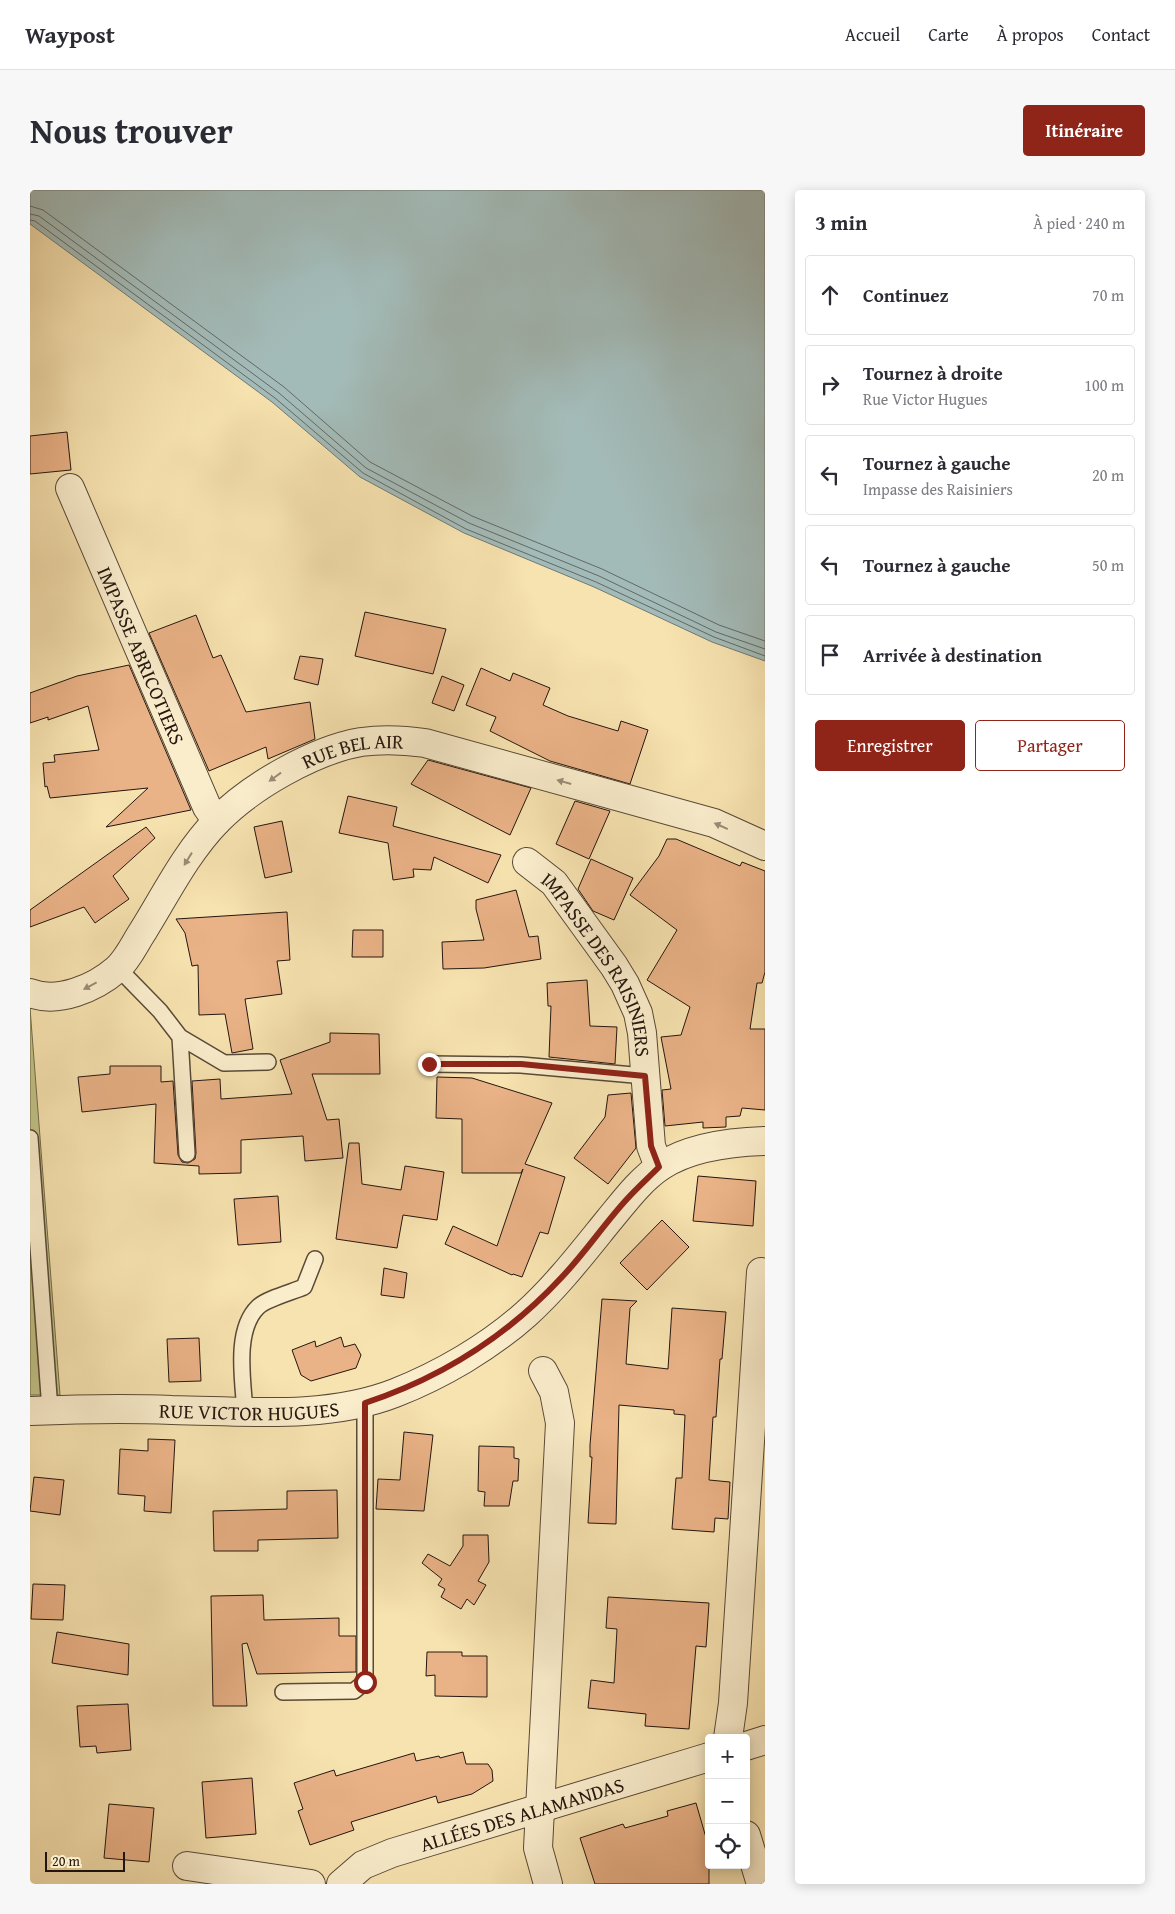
<!DOCTYPE html>
<html lang="fr">
<head>
<meta charset="utf-8">
<style>
	:root { --surface:#fff; --page:#f7f7f7; --text:#2b2b33; --muted:#7c7c81; --line:#e1e1e2; --accent:#8f2418 }
	body { margin:0; font-family:"Gentium Book Plus",serif; background:var(--page); color:var(--text) }
	.controls { position:absolute; right:15px; bottom:15px; display:grid; overflow:hidden; border-radius:5px; box-shadow:0 2px 12px #0003 }
	.controls button { width:45px; height:45px; display:grid; place-items:center; padding:0; border:0; border-bottom:1px solid var(--line); background:var(--surface); color:var(--text); font:25px sans-serif }
	.scale { position:absolute; left:15px; bottom:12px; width:80px; box-sizing:border-box; padding-left:5px; border:2px solid #24160f; border-top:0; font-size:14px; line-height:18px; white-space:nowrap; color:#24160f; -webkit-text-stroke:4px #faedcc; paint-order:stroke }
	.stop { position:absolute; width:15px; height:15px; margin:-11px; border:4px solid #8f2418; border-radius:50%; background:#fff }
	.stop.end { background:#8f2418; border-color:#fff; box-shadow:0 1px 5px #0008 }
	.list { margin:0; padding:0; list-style:none }
	h2 { display:flex; justify-content:space-between; align-items:center; height:65px; margin:0; padding:0 20px; font-size:21px }
	h2 small { font-size:16px; font-weight:400; color:var(--muted) }
	.list li { display:grid; grid-template-columns:32px 1fr auto; gap:15px; align-items:center; box-sizing:border-box; height:80px; margin:0 10px 10px; padding:0 10px; border:1px solid var(--line); border-radius:5px }
	.list b { display:block; font-size:19px; white-space:nowrap }
	.list p { margin:0; font-size:16px; white-space:nowrap; color:var(--muted) }
	.list em { font-size:16px; font-style:normal; color:var(--muted) }
	.actions { display:flex; gap:10px; padding:15px 20px }
	.actions a { flex:1; padding:11px 0; border:1px solid var(--accent); border-radius:5px; text-align:center; font-size:18px; color:var(--accent) }
	.actions .main { background:var(--accent); color:#fff }
	.icon { flex:none; width:28px; height:28px; fill:none; stroke:currentColor; stroke-width:2; stroke-linecap:round; stroke-linejoin:round }
	.map { position:relative; flex:none; width:735px; height:1694px; overflow:hidden; border-radius:5px }
	header { display:flex; align-items:center; gap:30px; box-sizing:border-box; height:70px; padding:0 25px; background:var(--surface); border-bottom:1px solid var(--line) }
	header strong { font-size:24px }
	nav { display:flex; gap:28px; margin-inline-start:auto; font-size:18px }
	.intro { display:flex; align-items:center; justify-content:space-between; box-sizing:border-box; height:120px; padding:0 30px }
	h1 { margin:0; font-size:35px }
	.button { padding:12px 22px; border-radius:5px; background:var(--accent); color:#fff; font-size:18px; font-weight:700 }
	main { display:flex; gap:30px; padding:0 30px }
	aside { flex:1; background:var(--surface); border-radius:5px; box-shadow:0 2px 12px #0003 }
	.map>svg:first-child { display:block }
	.green { fill:#c1c388; stroke:#726c4c }
	.water { fill:#a3bbb8; stroke:#707974 }
	.lines { fill:none; stroke-linecap:round; stroke-linejoin:round }
	.shore { stroke:#646864; stroke-width:1 }
	.building { fill:#eab287; stroke:#24160f }
	.service-casing { stroke:#594937; stroke-width:18 }
	.minor-casing { stroke:#594937; stroke-width:30 }
	.service { stroke:#faedcc; stroke-width:15 }
	.minor { stroke:#faedcc; stroke-width:28 }
	.oneway { fill:#9a8c77 }
	.route { stroke:#8f2418; stroke-width:6 }
	.labels { text-anchor:middle; dominant-baseline:central; stroke-width:4; stroke-linejoin:round; paint-order:stroke }
	.street-label { font-size:20px; fill:#24160f; stroke:#faedcc }
</style>
</head>
<body>
<header>
<strong>Waypost</strong>
<nav><a>Accueil</a><a>Carte</a><a>À propos</a><a>Contact</a></nav>
</header>
<div class="intro"><h1>Nous trouver</h1><a class="button">Itinéraire</a></div>
<main>
<div class="map">
<svg width="735" height="1694" viewBox="0 0 735 1694">
	<rect width="100%" height="100%" fill="#f7e3b0"/>
	<filter id="stains"><feTurbulence type="fractalNoise" baseFrequency=".004" numOctaves="4"/><feColorMatrix values="0 0 0 0 .2 0 0 0 0 .09 0 0 0 0 .02 0 0 0 .5 -.17"/></filter>
	<radialGradient id="worn" r=".72"><stop offset=".6" stop-color="#630" stop-opacity="0"/><stop offset="1" stop-color="#630" stop-opacity=".3"/></radialGradient>
	<!-- green -->
	<path class="green" d="M0,818l30,387h-30z"/>
	<!-- water -->
	<path class="water" d="M0,0h735v471l-53,-19 -118,-55 -130,-54 -104,-56 -88,-75 -242,-178z"/>
	<g class="lines">
		<!-- shore -->
		<path class="shore" d="M0,16l13,4 241,177 86,75 102,54 130,53 117,56 46,16
			M0,24l9,2 240,177 87,75 103,55 130,53 117,56 49,17
			M0,30l5,1 240,177 88,75 103,56 130,53 118,55 51,19"/>
	</g>
	<!-- building -->
	<path class="building" d="M37,242l4,38 -41,4v-38z
		M335,422l81,17 -13,45 -78,-18z
		M166,425l17,43 8,-3 25,57 64,-10 5,37 -47,20 -2,-12 -57,24 -60,-138z
		M270,466l23,3 -5,26 -24,-6z
		M99,475l62,145 -85,17 42,-39 -98,10 -3,-12 -2,1 -2,-24 12,-1 -1,-7 45,-5 -11,-44 -40,14v-3l-18,6v-30l47,-17z
		M451,478l29,13 3,-8 37,15 -7,17 25,11 50,15 3,-10 27,9 -18,54 -80,-23 -60,-30 6,-14 -30,-12z
		M412,486l22,9 -10,26 -22,-8z
		M398,570l103,28 -21,47 -99,-51z
		M318,606l49,11 -4,19 108,29 -13,28 -54,-26 -3,13 -18,-1 1,8 -21,3 -5,-37 -49,-10z
		M545,611l35,10 -21,48 -33,-15z
		M252,631l10,51 -27,6 -11,-51z
		M116,637l9,11 -42,38 16,23 -34,24 -11,-16 -54,20v-17z
		M637,649h9l64,27 2,-4 23,9v101l-3,11h-5l-7,46h15v81l-23,-2 -2,8 -14,1v10l-23,1v-6l-38,4 -3,-36 9,-1 -10,-52 20,-2 9,-28 -43,-27 30,-50 -47,-35 29,-39z
		M561,669l42,19 -19,42 -21,-9 -15,-22z
		M486,700l13,47 9,-1 3,23 -57,9 -41,1 -1,-27 42,-2 -8,-31v-9z
		M257,722l3,48 -13,1 5,33 -37,5 8,50 -21,4 -7,-39 -26,1 -1,-50 -6,1 -7,-33 -9,-14z
		M323,740h30v27h-31z
		M557,790l3,46 27,1 -2,37 -66,-7 2,-51h-3l-1,-23z
		M300,843l49,1 1,40h-68l15,46 12,-1 4,39 -38,3 -2,-25 -62,4v33l-42,1v-8l-45,-3 2,-59 -74,8 -4,-35 32,-3v-8h51v16l12,-1 5,74 4,7 6,1 7,-4 1,-6 -4,-72 28,-2 1,20 71,-5 -12,-34 50,-18z
		M407,887l35,1 80,25 -27,61 40,13 -17,57 -8,-2 -18,45 -9,-3 -1,1 -67,-31 8,-18 44,20 26,-77 -2,4h-59v-54l-26,-1z
		M601,903l5,55 -28,36 -34,-26 31,-41 3,-22z
		M319,953h10l3,41 39,6 4,-24 39,6 -7,48 -34,-5 -6,33 -61,-9z
		M668,986l58,5 -3,45 -60,-5z
		M248,1006l3,46 -43,3 -4,-46z
		M632,1030l27,27 -42,43 -27,-27z
		M354,1078l23,5 -3,25 -23,-3z
		M572,1109l35,2 -7,7 -4,56 42,5 4,-61 54,4 -4,47h-2l-4,58h-3l-4,63 21,2 -2,37 -13,-1 -1,14 -42,-3 4,-51h6l3,-63 -11,-1v-4l-55,-5 -3,119 -28,-1 4,-66h-2v-12z
		M311,1147l3,10 11,-3 6,11 -5,13 -45,13 -10,-6 -9,-25 23,-9 1,6z
		M169,1148l2,43 -32,1 -2,-43z
		M374,1242l29,3 -9,76 -48,-2 2,-30 22,1z
		M118,1249l27,1 -4,73 -27,-2 1,-15 -27,-2 2,-45 28,2z
		M449,1256l35,1v11l5,1 -1,22h-5l-4,25h-25l1,-14 -7,-1z
		M4,1287l30,3 -4,35 -30,-4z
		M307,1300l1,48 -80,2v11h-44l-1,-40 74,-2v-18z
		M433,1345h25l1,27 -11,19 8,4 -12,20 -7,-6 -6,10 -20,-12 4,-8 -7,-4 4,-6 -20,-16 6,-9 22,12 13,-20z
		M3,1394l32,1 -2,35 -32,-1z
		M233,1405l1,25 75,-2v18h17v36l-99,2 -10,-31 -5,1 5,62h-34l-2,-110z
		M578,1407l101,6 -3,44 -10,-1 -7,83 -44,-3 1,-12 -58,-6 3,-28 23,3 3,-54 -11,-1z
		M27,1442l72,12 -1,31 -76,-12z
		M397,1462h35v4h25v41l-52,-1v-21l-9,1z
		M98,1514l3,46 -34,3 -1,-7 -16,1 -3,-41z
		M433,1562l3,12h22l4,6 1,11 -21,13 -34,9 -2,-7 -85,26 3,8 -44,15 -12,-34 5,-2 -9,-26 40,-13 2,6 78,-23 2,8 23,-5 1,2z
		M222,1588l4,56 -50,4 -4,-56z
		M666,1613l13,45v36h-114l-15,-46 43,-14 2,4 43,-12 -1,-5z
		M79,1614l45,4 -5,54 -45,-4z"/>
	<g class="lines">
		<!-- service casing -->
		<g class="service-casing">
			<path id="service" d="M88,778l42,43 20,26 44,26 44,-1
				M150,847l7,117
				M399,874l92,1 124,11
				M0,948l20,272
				M215,1221c-2,-30 -11,-81 13,-104 8,-8 34,-15 46,-20l11,-28
				M253,1502l71,-1 11,-9v-279"/>
		</g>
		<!-- minor casing -->
		<g class="minor-casing">
			<g id="minor">
				<path id="s1" d="M40,298l137,319 10,14"/>
				<path id="s2" d="M497,672l27,21 60,83 11,18 13,29 4,20 9,113 8,21"/>
				<path id="s3" d="M0,803c28,11 65,-5 87,-24 11,-10 18,-26 26,-38 23,-37 43,-78 74,-110 33,-34 97,-71 144,-79 22,-3 43,-2 64,1l289,80 51,23"/>
				<path d="M513,1181l11,21 6,31 -22,425 10,36"/>
				<path id="s4" d="M0,1221c47,-2 94,-3 142,-1 72,1 154,10 223,-17 46,-18 94,-46 131,-79 31,-28 57,-62 83,-94 15,-18 32,-41 52,-54 29,-19 70,-24 104,-25"/>
				<path d="M698,1548l5,-35 28,-431"/>
				<path d="M716,1556l19,-6"/>
				<path d="M716,1645l15,49"/>
				<path d="M157,1676l124,18"/>
				<path id="s5" d="M311,1694l22,-19 29,-12 317,-96"/>
			</g>
		</g>
		<!-- service -->
		<use href="#service" class="service"/>
		<!-- minor -->
		<use href="#minor" class="minor"/>
	</g>
	<!-- one-way arrows -->
	<defs><path id="oneway-solid" d="M-6-.8H1V-3.2L6.5 0L1 3.2V.8H-6Z" transform="scale(1.25)"/></defs>
	<g class="oneway">
		<use href="#oneway-solid" transform="translate(245 587) rotate(144)"/>
		<use href="#oneway-solid" transform="translate(534 592) rotate(-164)"/>
		<use href="#oneway-solid" transform="translate(691 636) rotate(-156)"/>
		<use href="#oneway-solid" transform="translate(158 669) rotate(122)"/>
		<use href="#oneway-solid" transform="translate(60 796) rotate(152)"/>
	</g>
	<g class="lines">
		<!-- route -->
		<path class="route" d="M335,1492v-279c76,-25 142,-67 196,-125 24,-25 43,-54 66,-79 10,-11 21,-21 32,-32l-8,-21 -6,-70 -124,-12h-92"/>
	</g>
	<g class="labels">
		<!-- street labels -->
		<g class="street-label">
			<text stroke="none"><textPath href="#s1" startOffset="182">IMPASSE ABRICOTIERS</textPath></text>
			<text stroke="none"><textPath href="#s3" startOffset="430">RUE BEL AIR</textPath></text>
			<text stroke="none"><textPath href="#s2" startOffset="128">IMPASSE DES RAISINIERS</textPath></text>
			<text stroke="none"><textPath href="#s4" startOffset="219">RUE VICTOR HUGUES</textPath></text>
			<text stroke="none"><textPath href="#s5" startOffset="196">ALLÉES DES ALAMANDAS</textPath></text>
		</g>
	</g>
	<rect width="100%" height="100%" filter="url(#stains)"/>
	<rect width="100%" height="100%" fill="url(#worn)"/>
</svg>
<div class="controls">
<button>+</button>
<button>−</button>
<button><svg class="icon" aria-label="locate" viewBox="0 0 24 24"><circle cx="12" cy="12" r="6"/><path d="M12 2v4M12 18v4M2 12h4M18 12h4"/></svg></button>
</div>
<div class="scale">20 m</div>
<div class="stop" style="left:335px;top:1492px"></div>
<div class="stop end" style="left:399px;top:874px"></div>
</div>
<aside>
<h2>3 min<small>À pied · 240 m</small></h2>
<ul class="list">
<li><svg class="icon" aria-label="ahead" viewBox="0 0 24 24"><path d="M12 20V5M6 11l6-6 6 6"/></svg><div><b>Continuez</b></div><em>70 m</em></li>
<li><svg class="icon" aria-label="right" viewBox="0 0 24 24"><path d="M7 20v-9h11M14 6l5 5-5 5"/></svg><div><b>Tournez à droite</b><p>Rue Victor Hugues</p></div><em>100 m</em></li>
<li><svg class="icon" aria-label="left" viewBox="0 0 24 24"><path d="M17 20v-9H6M10 6l-5 5 5 5"/></svg><div><b>Tournez à gauche</b><p>Impasse des Raisiniers</p></div><em>20 m</em></li>
<li><svg class="icon" aria-label="left" viewBox="0 0 24 24"><path d="M17 20v-9H6M10 6l-5 5 5 5"/></svg><div><b>Tournez à gauche</b></div><em>50 m</em></li>
<li><svg class="icon" aria-label="arrive" viewBox="0 0 24 24"><path d="M6 21V4h12l-3 4 3 4H6"/></svg><div><b>Arrivée à destination</b></div></li>
</ul>
<div class="actions"><a class="main">Enregistrer</a><a>Partager</a></div>
</aside>
</main>
</body>
</html>
